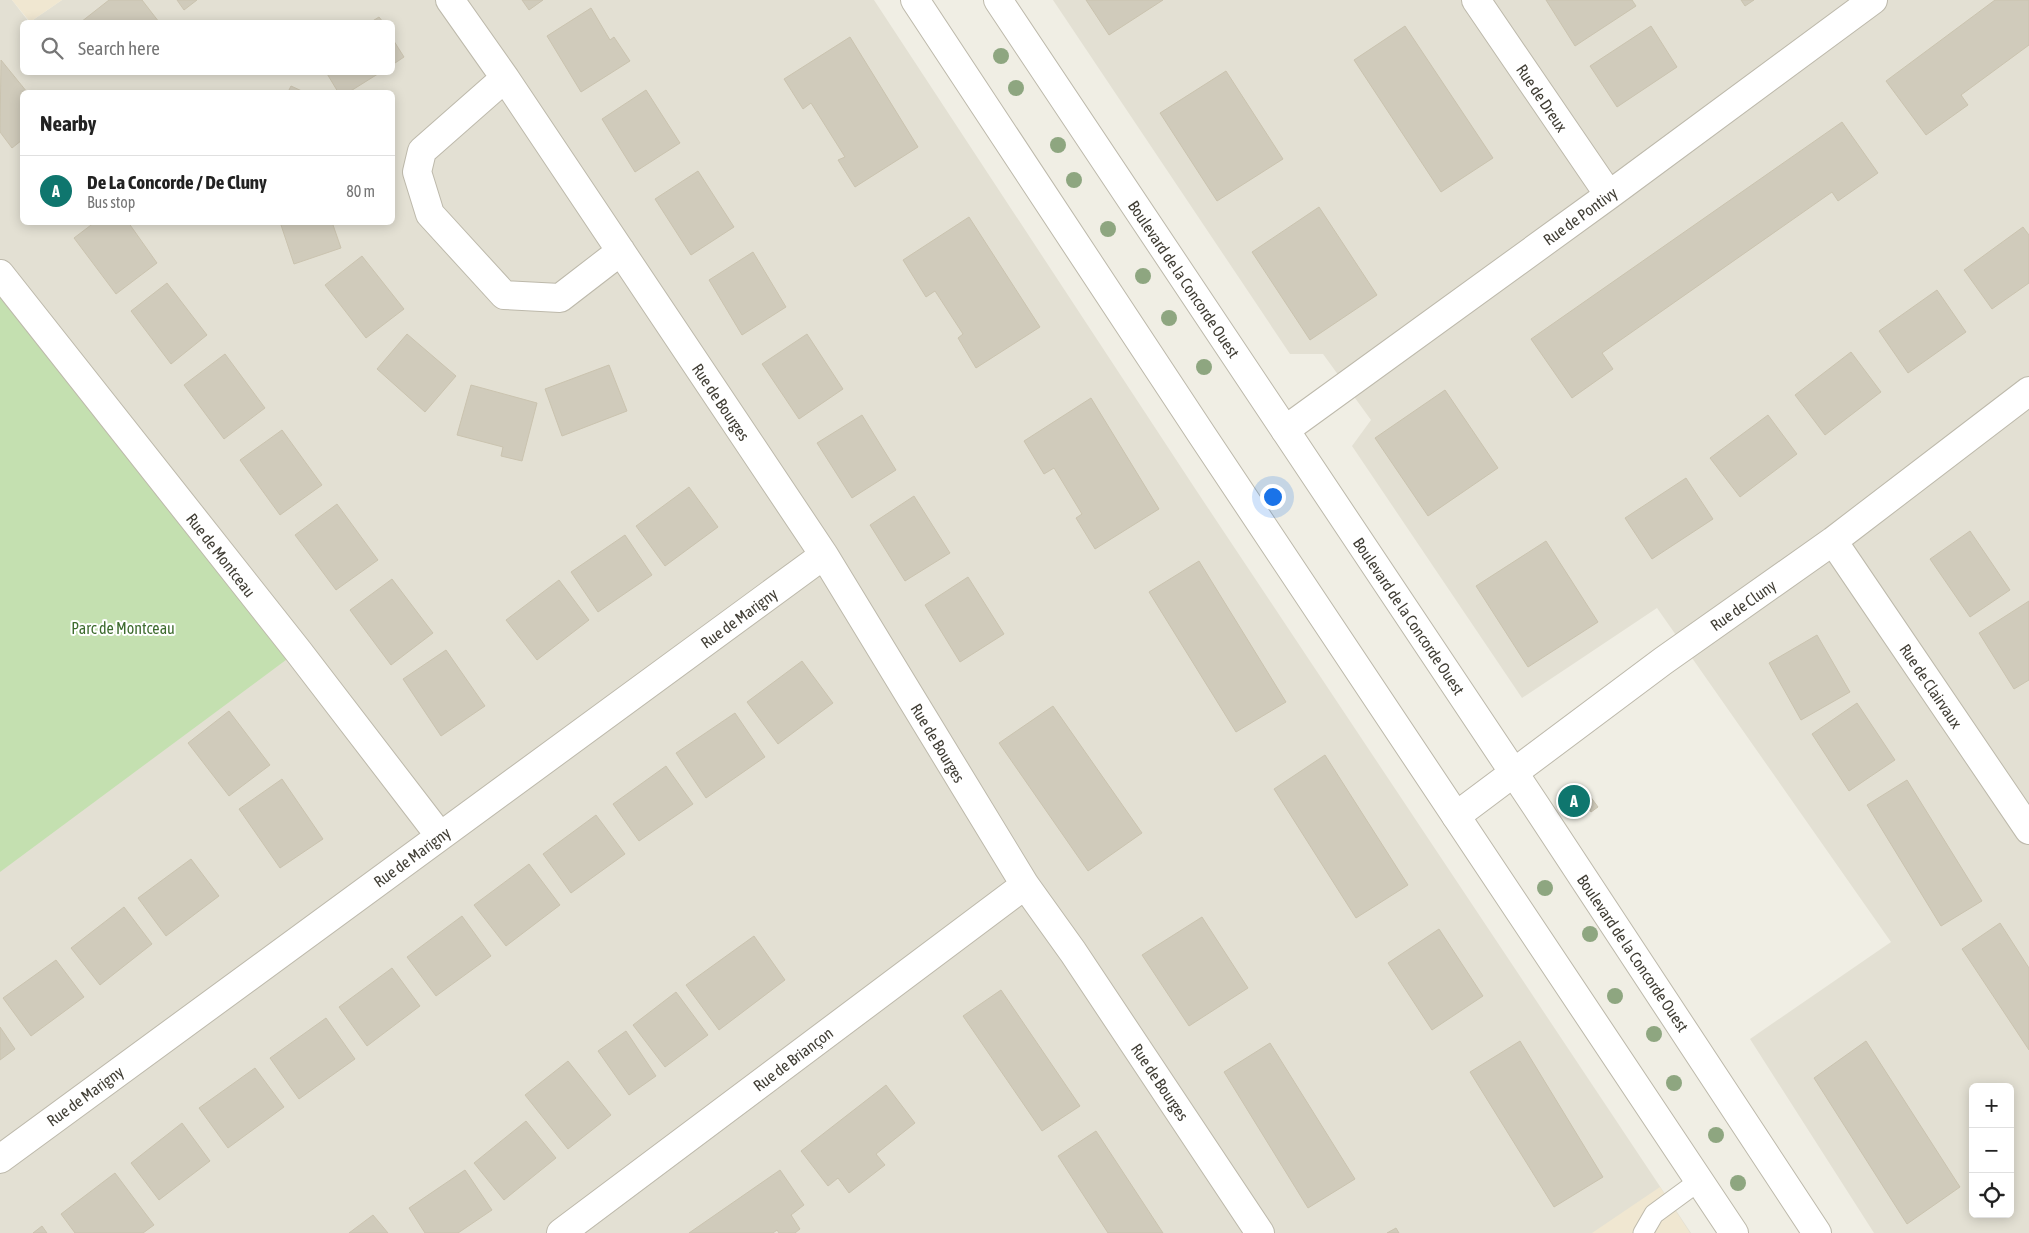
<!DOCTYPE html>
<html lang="en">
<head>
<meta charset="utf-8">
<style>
	:root { --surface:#fff; --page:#f2f2f2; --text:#222; --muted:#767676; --line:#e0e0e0; --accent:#0f766e }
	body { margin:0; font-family:"Asap Condensed",sans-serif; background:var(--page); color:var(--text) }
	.controls { position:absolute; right:15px; bottom:15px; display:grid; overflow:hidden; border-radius:8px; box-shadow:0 2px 12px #0003 }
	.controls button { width:45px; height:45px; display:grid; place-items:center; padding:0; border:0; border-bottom:1px solid var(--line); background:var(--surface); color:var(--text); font:25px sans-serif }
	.you { position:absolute; left:1272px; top:496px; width:18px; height:18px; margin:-12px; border:4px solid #fff; border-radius:50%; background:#1a73e8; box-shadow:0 0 0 8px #1a73e833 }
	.badge { display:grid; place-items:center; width:32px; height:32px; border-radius:50%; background:var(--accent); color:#fff; font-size:16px; font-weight:700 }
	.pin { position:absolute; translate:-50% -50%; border:2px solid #fff; box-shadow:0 1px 5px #0006 }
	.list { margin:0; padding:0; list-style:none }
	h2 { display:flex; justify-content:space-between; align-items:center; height:65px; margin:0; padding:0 20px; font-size:21px }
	h2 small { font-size:16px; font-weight:400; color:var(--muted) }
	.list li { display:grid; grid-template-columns:32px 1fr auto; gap:15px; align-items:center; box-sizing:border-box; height:70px; padding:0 20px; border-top:1px solid var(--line) }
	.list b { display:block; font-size:19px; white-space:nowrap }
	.list p { margin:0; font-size:16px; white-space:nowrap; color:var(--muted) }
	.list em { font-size:16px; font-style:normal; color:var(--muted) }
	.icon { flex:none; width:28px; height:28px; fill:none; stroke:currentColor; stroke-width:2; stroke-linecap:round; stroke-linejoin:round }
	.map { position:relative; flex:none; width:2029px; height:1233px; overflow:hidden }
	.search { position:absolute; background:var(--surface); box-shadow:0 2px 12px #0003; left:20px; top:20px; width:375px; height:55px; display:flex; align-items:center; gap:12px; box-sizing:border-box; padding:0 18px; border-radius:8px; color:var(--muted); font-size:19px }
	.panel { position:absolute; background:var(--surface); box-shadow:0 2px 12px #0003; left:20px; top:90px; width:375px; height:135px; border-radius:8px }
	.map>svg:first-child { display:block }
	.residential { fill:#e3e0d3; fill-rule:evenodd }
	.commercial { fill:#f0e7d1 }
	.green { fill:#c4e0b0 }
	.building { fill:#d0cbbb; stroke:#cac3af }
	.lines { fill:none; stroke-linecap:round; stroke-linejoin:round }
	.service-casing { stroke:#bdb9ab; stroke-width:21 }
	.minor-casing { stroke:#bdb9ab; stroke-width:30 }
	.tertiary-casing { stroke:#bdb9ab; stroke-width:30 }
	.service { stroke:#fff; stroke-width:19 }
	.minor { stroke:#fff; stroke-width:28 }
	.tertiary { stroke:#fff; stroke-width:28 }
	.tree { fill:#8ea680 }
	.labels { text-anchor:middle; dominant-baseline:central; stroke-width:4; stroke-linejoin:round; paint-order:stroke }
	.street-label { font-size:16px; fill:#413e35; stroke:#fff }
	.park-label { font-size:16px; fill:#3e6c2f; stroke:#fff }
</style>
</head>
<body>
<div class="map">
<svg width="2029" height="1233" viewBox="0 0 2029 1233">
	<rect width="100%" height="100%" fill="#f0eee4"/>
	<!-- residential -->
	<path class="residential" d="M0,0h12l17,22h-7v50h370v-50h-362l32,-22h812l322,490 495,743h-1691zM22,92h370v130h-370z
		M1053,0h976v1233h-155l-124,-194 141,-97 -234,-334 -135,90 -170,-252 19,-26 -48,-66h-33zM1973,1087h37v127h-37z"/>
	<!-- commercial -->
	<path class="commercial" d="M12,0h50l-32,22z
		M1660,1187l30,46h-98z"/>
	<!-- green -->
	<path class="green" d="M0,274l298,377 -298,221z"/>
	<!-- building -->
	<path class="building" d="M109,0h33l17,22h-78z
		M177,0h20l-13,10z
		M522,0h21l-14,10z
		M1086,0h77l-54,35z
		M1546,0h86l4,6 -61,40z
		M1741,0h13l-9,6z
		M1995,0h34v45l-68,50 7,10 -42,30 -40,-54z
		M591,8l19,32 4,-3 16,24 -49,31 -34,-56z
		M379,17l4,5h-12z
		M1405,26l88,132 -52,34 -87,-132z
		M1651,26l26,41 -60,40 -27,-41z
		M850,37l68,110 -63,40 -17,-27 7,-3 -34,-54 -8,6 -19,-30z
		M392,38l12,19 -12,8z
		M1,60l26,32h-5v48l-10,8 -12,-16z
		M1226,71l57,88 -66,42 -57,-88z
		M326,72h55l-32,20h-11z
		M291,86l13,6h-16z
		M646,90l34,53 -45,29 -33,-53z
		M1842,122l36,51 -40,28 -6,-9 -230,161 11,16 -41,29 -41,-59z
		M698,171l36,56 -43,28 -36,-56z
		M1319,207l58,88 -67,45 -58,-88z
		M969,217l71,110 -64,41 -18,-30 5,-4 -28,-43 -9,6 -23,-37z
		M95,222h33l29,41 -41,31 -42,-56z
		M280,222h52l9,26 -47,16z
		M2023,227l6,8v48l-37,26 -28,-39z
		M753,252l33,55 -44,28 -33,-55z
		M362,256l42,53 -38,29 -41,-53z
		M167,283l40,52 -36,29 -40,-53z
		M1937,290l29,42 -58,41 -29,-42z
		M407,334l49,42 -31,36 -48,-43z
		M807,334l36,55 -44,30 -37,-55z
		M1851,352l30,40 -56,43 -30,-40z
		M225,354l40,54 -41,31 -40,-54z
		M609,365l18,46 -65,25 -17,-47z
		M471,385l66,18 -15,58 -21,-5 2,-9 -46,-12z
		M1445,390l53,78 -70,48 -53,-78z
		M1091,398l68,111 -64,40 -19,-31 6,-4 -28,-46 -10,6 -20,-33z
		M862,415l34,55 -44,28 -35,-55z
		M1768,415l29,39 -57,43 -30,-39z
		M282,430l40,55 -42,30 -40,-55z
		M1686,478l27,41 -61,40 -27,-41z
		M689,487l29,40 -53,39 -29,-40z
		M914,496l36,57 -45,28 -35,-56z
		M337,504l41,56 -42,30 -41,-55z
		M1970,531l40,59 -40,27 -40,-58z
		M625,535l27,40 -54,37 -27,-40z
		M1546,541l52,81 -70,45 -52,-81z
		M1199,561l87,141 -50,30 -87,-140z
		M968,577l36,57 -44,28 -35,-57z
		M392,579l41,54 -42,32 -41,-55z
		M559,580l30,40 -52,40 -31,-40z
		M2029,601v79l-15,9 -35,-56z
		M1817,635l33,57 -49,28 -32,-57z
		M446,650l39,56 -44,30 -38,-57z
		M802,661l31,42 -55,41 -31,-42z
		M1857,703l38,57 -46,31 -37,-57z
		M1053,706l89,127 -54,38 -89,-128z
		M229,711l41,54 -41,31 -41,-53z
		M735,713l30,44 -59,41 -30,-45z
		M1325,755l83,130 -52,33 -82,-129z
		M666,766l27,38 -54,37 -26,-37z
		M282,779l41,60 -43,29 -41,-59z
		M1907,780l75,121 -41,25 -74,-121z
		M1587,792l11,15 -7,5 -11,-16z
		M596,815l29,39 -54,39 -28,-39z
		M191,859l28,37 -53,40 -28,-38z
		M529,864l31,41 -54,41 -32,-41z
		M124,907l28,37 -52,41 -29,-37z
		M462,916l29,40 -55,40 -29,-39z
		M1202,917l46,71 -59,38 -47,-71z
		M2000,923l29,45v82l-67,-101z
		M1439,929l44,67 -51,34 -44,-67z
		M754,936l31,44 -66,50 -33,-45z
		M56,960l28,37 -53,39 -28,-38z
		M392,968l28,38 -53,40 -28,-39z
		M1001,990l79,116 -38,25 -79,-115z
		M676,992l32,43 -43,32 -32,-42z
		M326,1018l29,41 -56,40 -29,-41z
		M0,1027l15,22 -15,11z
		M626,1031l30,45 -27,19 -31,-44z
		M1520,1041l83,136 -49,30 -84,-135z
		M1866,1041l94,146 -53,37 -93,-146z
		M1270,1043l85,136 -47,29 -84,-136z
		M568,1061l43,54 -43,34 -43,-54z
		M255,1068l29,39 -56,41 -29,-40z
		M886,1085l29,38 -39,31 9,11 -36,28 -11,-15 -10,8 -27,-35z
		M526,1121l30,37 -52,42 -30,-37z
		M182,1123l28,38 -51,39 -28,-37z
		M1096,1131l67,102h-55l-50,-77z
		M465,1170l27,40 -34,23h-33l-16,-25z
		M780,1170l24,35 -13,10 9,14 -5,4h-16l-2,-3 -4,3h-84z
		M115,1173l39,52 -11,8h-68l-14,-19z
		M373,1215l15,18h-39z
		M42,1226l5,7h-14z
		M1396,1228l3,5h-12z"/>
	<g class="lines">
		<!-- service casing -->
		<g class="service-casing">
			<path id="service" d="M1643,1233l11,-19 45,-33"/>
		</g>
		<!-- minor casing -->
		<g class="minor-casing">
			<path id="minor" d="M450,0l55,78 319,477 201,330 48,67 187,281
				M1476,0l133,195
				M505,78l-83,73 -5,21 13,42 74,81 56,3 61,-47
				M0,274l298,377 142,185
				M1285,430l324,-235 264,-195
				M1833,541l196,289
				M1456,816l207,-155 170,-120 196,-150
				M0,1159l824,-604
				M561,1233l464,-348"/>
		</g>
		<!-- tertiary casing -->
		<g class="tertiary-casing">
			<path id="tertiary" d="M915,0l287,435 532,798
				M998,0l538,806 281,427"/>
		</g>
		<!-- service -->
		<use href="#service" class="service"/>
		<!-- minor -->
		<use href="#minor" class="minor"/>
		<!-- tertiary -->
		<use href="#tertiary" class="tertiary"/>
	</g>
	<!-- trees -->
	<g class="tree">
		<circle cx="1001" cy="56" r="8"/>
		<circle cx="1016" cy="88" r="8"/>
		<circle cx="1058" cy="145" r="8"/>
		<circle cx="1074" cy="180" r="8"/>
		<circle cx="1108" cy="229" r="8"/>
		<circle cx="1143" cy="276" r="8"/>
		<circle cx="1169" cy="318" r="8"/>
		<circle cx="1204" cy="367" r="8"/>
		<circle cx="1545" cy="888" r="8"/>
		<circle cx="1590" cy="934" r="8"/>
		<circle cx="1615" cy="996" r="8"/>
		<circle cx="1654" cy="1034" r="8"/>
		<circle cx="1674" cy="1083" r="8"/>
		<circle cx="1716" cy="1135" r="8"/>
		<circle cx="1738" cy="1183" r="8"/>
	</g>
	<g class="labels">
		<!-- street labels -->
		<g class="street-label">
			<text transform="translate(1542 98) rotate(56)">Rue de Dreux</text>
			<text transform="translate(1580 216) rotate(-36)">Rue de Pontivy</text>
			<text transform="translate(1184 279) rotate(56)">Boulevard de la Concorde Ouest</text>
			<text transform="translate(721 402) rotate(56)">Rue de Bourges</text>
			<text transform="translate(221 555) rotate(52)">Rue de Montceau</text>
			<text transform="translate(1743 605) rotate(-35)">Rue de Cluny</text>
			<text transform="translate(1409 616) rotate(56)">Boulevard de la Concorde Ouest</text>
			<text transform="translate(739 618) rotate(-36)">Rue de Marigny</text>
			<text transform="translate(1931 686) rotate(56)">Rue de Clairvaux</text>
			<text transform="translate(938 743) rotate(59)">Rue de Bourges</text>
			<text transform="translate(412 857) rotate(-36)">Rue de Marigny</text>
			<text transform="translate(1633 953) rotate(56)">Boulevard de la Concorde Ouest</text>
			<text transform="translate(793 1059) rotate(-37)">Rue de Briançon</text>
			<text transform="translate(1160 1082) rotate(56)">Rue de Bourges</text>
			<text transform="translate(85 1096) rotate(-36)">Rue de Marigny</text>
		</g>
		<!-- park labels -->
		<g class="park-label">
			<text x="123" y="628">Parc de Montceau</text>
		</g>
	</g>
</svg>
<div class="controls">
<button>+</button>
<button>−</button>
<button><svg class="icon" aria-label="locate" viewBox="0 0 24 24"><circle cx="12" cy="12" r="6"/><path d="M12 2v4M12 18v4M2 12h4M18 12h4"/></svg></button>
</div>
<div class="you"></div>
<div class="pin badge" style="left:1574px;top:801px">A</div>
<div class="search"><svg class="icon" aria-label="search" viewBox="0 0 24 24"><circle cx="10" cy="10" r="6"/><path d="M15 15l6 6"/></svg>Search here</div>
<section class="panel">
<h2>Nearby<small></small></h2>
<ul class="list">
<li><span class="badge">A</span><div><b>De La Concorde / De Cluny</b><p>Bus stop</p></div><em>80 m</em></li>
</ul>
</section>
</div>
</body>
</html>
